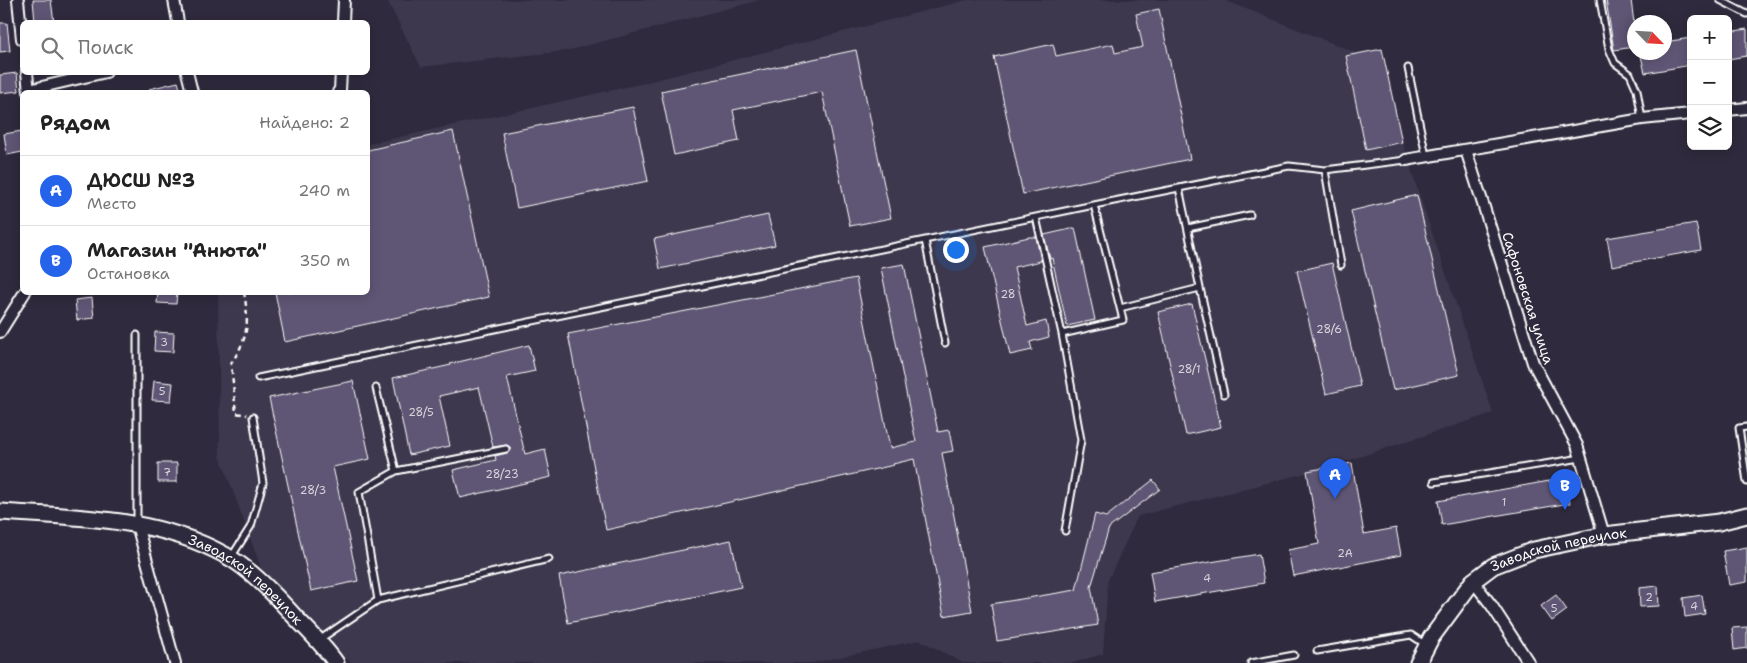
<!DOCTYPE html>
<html lang="ru">
<head>
<meta charset="utf-8">
<style>
	:root { --surface:#fff; --page:#f2f2f2; --text:#222; --muted:#767676; --line:#e0e0e0; --accent:#2563eb }
	body { margin:0; font-family:"Shantell Sans",sans-serif; background:var(--page); color:var(--text) }
	.controls { position:absolute; right:15px; top:15px; display:grid; overflow:hidden; border-radius:8px; box-shadow:0 2px 12px #0003 }
	.controls button { width:45px; height:45px; display:grid; place-items:center; padding:0; border:0; border-bottom:1px solid var(--line); background:var(--surface); color:var(--text); font:25px sans-serif }
	.compass { position:absolute; left:1627px; top:15px; width:45px; height:45px; border-radius:50%; background:var(--surface); box-shadow:0 2px 12px #0003; rotate:115deg }
	.you { position:absolute; left:955px; top:249px; width:18px; height:18px; margin:-12px; border:4px solid #fff; border-radius:50%; background:#1a73e8; box-shadow:0 0 0 8px #1a73e833 }
	.badge { display:grid; place-items:center; width:32px; height:32px; border-radius:50%; background:var(--accent); color:#fff; font-size:16px; font-weight:700 }
	.pin { position:absolute; translate:-50% -41px; filter:drop-shadow(0 1px 2px #0008) }
	.pin::after { content:''; position:absolute; top:26px; width:18px; height:15px; background:inherit; clip-path:polygon(0 0,100% 0,50% 100%) }
	.list { margin:0; padding:0; list-style:none }
	h2 { display:flex; justify-content:space-between; align-items:center; height:65px; margin:0; padding:0 20px; font-size:21px }
	h2 small { font-size:16px; font-weight:400; color:var(--muted) }
	.list li { display:grid; grid-template-columns:32px 1fr auto; gap:15px; align-items:center; box-sizing:border-box; height:70px; padding:0 20px; border-top:1px solid var(--line) }
	.list b { display:block; font-size:19px; white-space:nowrap }
	.list p { margin:0; font-size:16px; white-space:nowrap; color:var(--muted) }
	.list em { font-size:16px; font-style:normal; color:var(--muted) }
	.icon { flex:none; width:28px; height:28px; fill:none; stroke:currentColor; stroke-width:2; stroke-linecap:round; stroke-linejoin:round }
	.map { position:relative; flex:none; width:1747px; height:663px; overflow:hidden }
	.search { position:absolute; background:var(--surface); box-shadow:0 2px 12px #0003; left:20px; top:20px; width:350px; height:55px; display:flex; align-items:center; gap:12px; box-sizing:border-box; padding:0 18px; border-radius:8px; color:var(--muted); font-size:19px }
	.panel { position:absolute; background:var(--surface); box-shadow:0 2px 12px #0003; left:20px; top:90px; width:350px; height:205px; border-radius:8px }
	.map>svg:first-child { display:block }
	.built { fill:#3d384e }
	.building { fill:#5e5774; stroke:#fff }
	.lines { fill:none; stroke-linecap:round; stroke-linejoin:round }
	.service-casing { stroke:#fff; stroke-width:9 }
	.minor-casing { stroke:#fff; stroke-width:14 }
	.secondary-casing { stroke:#fff; stroke-width:19 }
	.path { stroke:#fff; stroke-width:2.5; stroke-dasharray:5 4; stroke-linecap:butt }
	.service { stroke:#2f2a3d; stroke-width:5 }
	.minor { stroke:#2f2a3d; stroke-width:10 }
	.secondary { stroke:#2f2a3d; stroke-width:15 }
	.labels { text-anchor:middle; dominant-baseline:central; stroke-width:4; stroke-linejoin:round; paint-order:stroke }
	.number-label { font-size:11px; fill:#d7d5dc }
	.street-label { font-size:14px; fill:#fff; stroke:#2f2a3d }
</style>
</head>
<body>
<div class="map">
<svg width="1747" height="663" viewBox="0 0 1747 663">
	<rect width="100%" height="100%" fill="#2f2a3d"/>
	<filter id="ink" filterUnits="userSpaceOnUse"><feTurbulence type="fractalNoise" baseFrequency=".02" numOctaves="2"/><feDisplacementMap in="SourceGraphic" scale="10" xChannelSelector="R" yChannelSelector="G"/><feConvolveMatrix kernelMatrix="1 2 1 2 8 2 1 2 1" color-interpolation-filters="sRGB"/></filter>
	<g filter="url(#ink)">
		<!-- built -->
		<path class="built" d="M387,0h373l-194,51 -145,16z
			M967,0h257l153,61 40,127 76,225 -167,55 -188,48 -30,64 -5,74 -30,9h-110l-43,-23 -108,23h-459l-75,-49 -58,-158 -2,-163 150,-1v-148l276,-61z"/>
		<!-- building -->
		<path class="building" d="M33,0h18l3,22h-19z
			M1606,0h25l3,23v24l-20,3z
			M1159,9l31,150 -167,35 -29,-137 59,-13 3,12 57,-12 2,9 28,-6 -7,-33z
			M0,23h7l3,28 -10,1z
			M1747,29v27l-19,3v-27z
			M1691,38v27l-46,8 -5,-21h24v-10z
			M1382,49l20,93 -36,8 -20,-94z
			M856,50l35,168 -41,8 -28,-134 -89,18 6,31 -65,14 -13,-64z
			M17,73l2,18 -19,2v-18z
			M178,82l3,10h-32v-3z
			M633,107l15,74 -131,27 -15,-75z
			M22,131v21l-15,3 -3,-21z
			M453,131l36,166 -204,45 -10,-50h93v-142z
			M1417,195l42,180 -66,15 -42,-179z
			M768,215l7,30 -115,24 -6,-30z
			M1696,223l5,27 -89,16 -5,-28z
			M1075,228l20,92 -28,6 -15,-68 -2,1 -6,-24z
			M1029,237h7l5,24 -27,6 13,59 19,-5 3,16 -19,5 2,8 -22,5 -25,-108z
			M1332,263l28,123 -34,8 -29,-123z
			M904,264l34,168 11,-2 4,21 -11,2 30,158 -28,5 -30,-157 -21,5 1,1 -288,65 -38,-196 288,-56 34,170 26,-6 -35,-174z
			M158,292h19l-1,12 -19,-1z
			M92,298l2,20 -17,2 -2,-20z
			M1192,304l29,123 -35,8 -28,-123z
			M155,332l19,1 -1,19 -19,-1z
			M529,345l6,26 -28,6 18,77 20,-5 6,28 -91,21 -7,-28 43,-10 -1,-4 12,-3 3,-3v-3l-3,-2 -14,2 -14,-60 -40,9 11,50 -41,9 -16,-77 58,-13 -1,-1z
			M154,381l19,2 -2,18 -19,-1z
			M353,381l17,78 -37,8 25,114 -47,10 -42,-193z
			M158,463h19v19h-19z
			M1352,463l12,71 32,-6 5,27 -108,21 -5,-26 31,-6 -12,-73z
			M1566,478l4,25 -128,22 -4,-24z
			M1153,480l7,9 -51,39 -18,59 7,38 -101,16 -6,-37 85,-14 19,-76 11,3z
			M731,540l10,47 -173,36 -9,-47z
			M1747,547v35l-18,3 -6,-34z
			M1259,554l5,29 -109,19 -5,-30z
			M1658,586l1,20 -19,1 -1,-19z
			M1556,595l11,15 -15,11 -11,-15z
			M1702,595l3,19 -20,3 -2,-19z
			M1747,627v21l-13,2 -2,-22z"/>
		<g class="lines">
			<!-- service casing -->
			<g class="service-casing">
				<path id="service" d="M1600,0l9,49 6,14 15,11 7,16 5,29
					M1720,0l27,14
					M1408,68l18,88
					M1325,170l16,95
					M1179,188l21,100
					M1094,205l26,103 80,-20 24,106
					M1036,217l26,117 61,-14 -3,-12
					M1188,228l62,-13
					M925,240l20,103
					M1062,334l19,106 -16,91
					M137,335v189
					M258,378l836,-173 195,-39 36,4 81,-10
					M376,388l20,83
					M1747,427l-8,1 8,54
					M1434,482l147,-24
					M232,556l19,-30 12,-43 -10,-66
					M378,600l-19,-108 37,-21 110,-22
					M319,640l59,-40 171,-41
					M1317,651l94,-16 15,10
					M1251,663l43,-8"/>
			</g>
			<!-- minor casing -->
			<g class="minor-casing">
				<path id="minor" d="M18,0l4,39
					M174,0l4,22
					M343,22l1,-22
					M27,72l2,20
					M187,72l5,20
					M29,90l77,-18
					M338,92l2,-2 1,-18
					M1728,110l19,-2
					M1466,150l67,213 44,82 27,90
					M1406,160l236,-41 49,-5
					M0,332l25,-40
					M137,525l38,138
					M1473,581l19,25 37,57"/>
			</g>
			<!-- secondary casing -->
			<g class="secondary-casing">
				<g id="secondary">
					<path id="s1" d="M0,512c75,5 157,5 225,43 26,14 51,41 71,63 14,14 28,28 40,45"/>
					<path id="s2" d="M1418,663l13,-25 42,-57 20,-15 41,-16 70,-15 115,-13 28,-7"/>
				</g>
			</g>
			<!-- path -->
			<path class="path" d="M244,292c5,30 5,46 -13,71l5,50 11,2"/>
			<!-- service -->
			<use href="#service" class="service"/>
			<!-- minor -->
			<use href="#minor" class="minor"/>
			<!-- secondary -->
			<use href="#secondary" class="secondary"/>
		</g>
	</g>
	<g class="labels">
		<!-- number labels -->
		<g class="number-label">
			<text x="1008" y="294">28</text>
			<text x="1329" y="329">28/6</text>
			<text x="164" y="342">3</text>
			<text x="1189" y="369">28/1</text>
			<text x="162" y="391">5</text>
			<text x="421" y="412">28/5</text>
			<text x="167" y="472">7</text>
			<text x="502" y="474">28/23</text>
			<text x="313" y="490">28/3</text>
			<text x="1504" y="502">1</text>
			<text x="1345" y="553">2А</text>
			<text x="1207" y="578">4</text>
			<text x="1649" y="597">2</text>
			<text x="1694" y="606">4</text>
			<text x="1554" y="608">5</text>
		</g>
		<!-- street labels -->
		<g class="street-label">
			<text transform="translate(1528 298) rotate(72)">Сафоновская улица</text>
			<text stroke="none"><textPath href="#s2" startOffset="192">Заводской переулок</textPath></text>
			<text stroke="none"><textPath href="#s1" startOffset="262">Заводской переулок</textPath></text>
		</g>
	</g>
</svg>
<div class="controls">
<button>+</button>
<button>−</button>
<button><svg class="icon" aria-label="layers" viewBox="0 0 24 24"><path d="M12 4l9 5-9 5-9-5zM3 14l9 5 9-5"/></svg></button>
</div>
<svg class="compass" viewBox="-18 -18 36 36"><path d="M0-13l5 13h-10z" fill="#e53935"/><path d="M0 13l5-13h-10z" fill="#767676"/></svg>
<div class="you"></div>
<div class="pin badge" style="left:1335px;top:499px">A</div>
<div class="pin badge" style="left:1565px;top:510px">B</div>
<div class="search"><svg class="icon" aria-label="search" viewBox="0 0 24 24"><circle cx="10" cy="10" r="6"/><path d="M15 15l6 6"/></svg>Поиск</div>
<section class="panel">
<h2>Рядом<small>Найдено: 2</small></h2>
<ul class="list">
<li><span class="badge">A</span><div><b>ДЮСШ №3</b><p>Место</p></div><em>240 m</em></li>
<li><span class="badge">B</span><div><b>Магазин &quot;Анюта&quot;</b><p>Остановка</p></div><em>350 m</em></li>
</ul>
</section>
</div>
</body>
</html>
